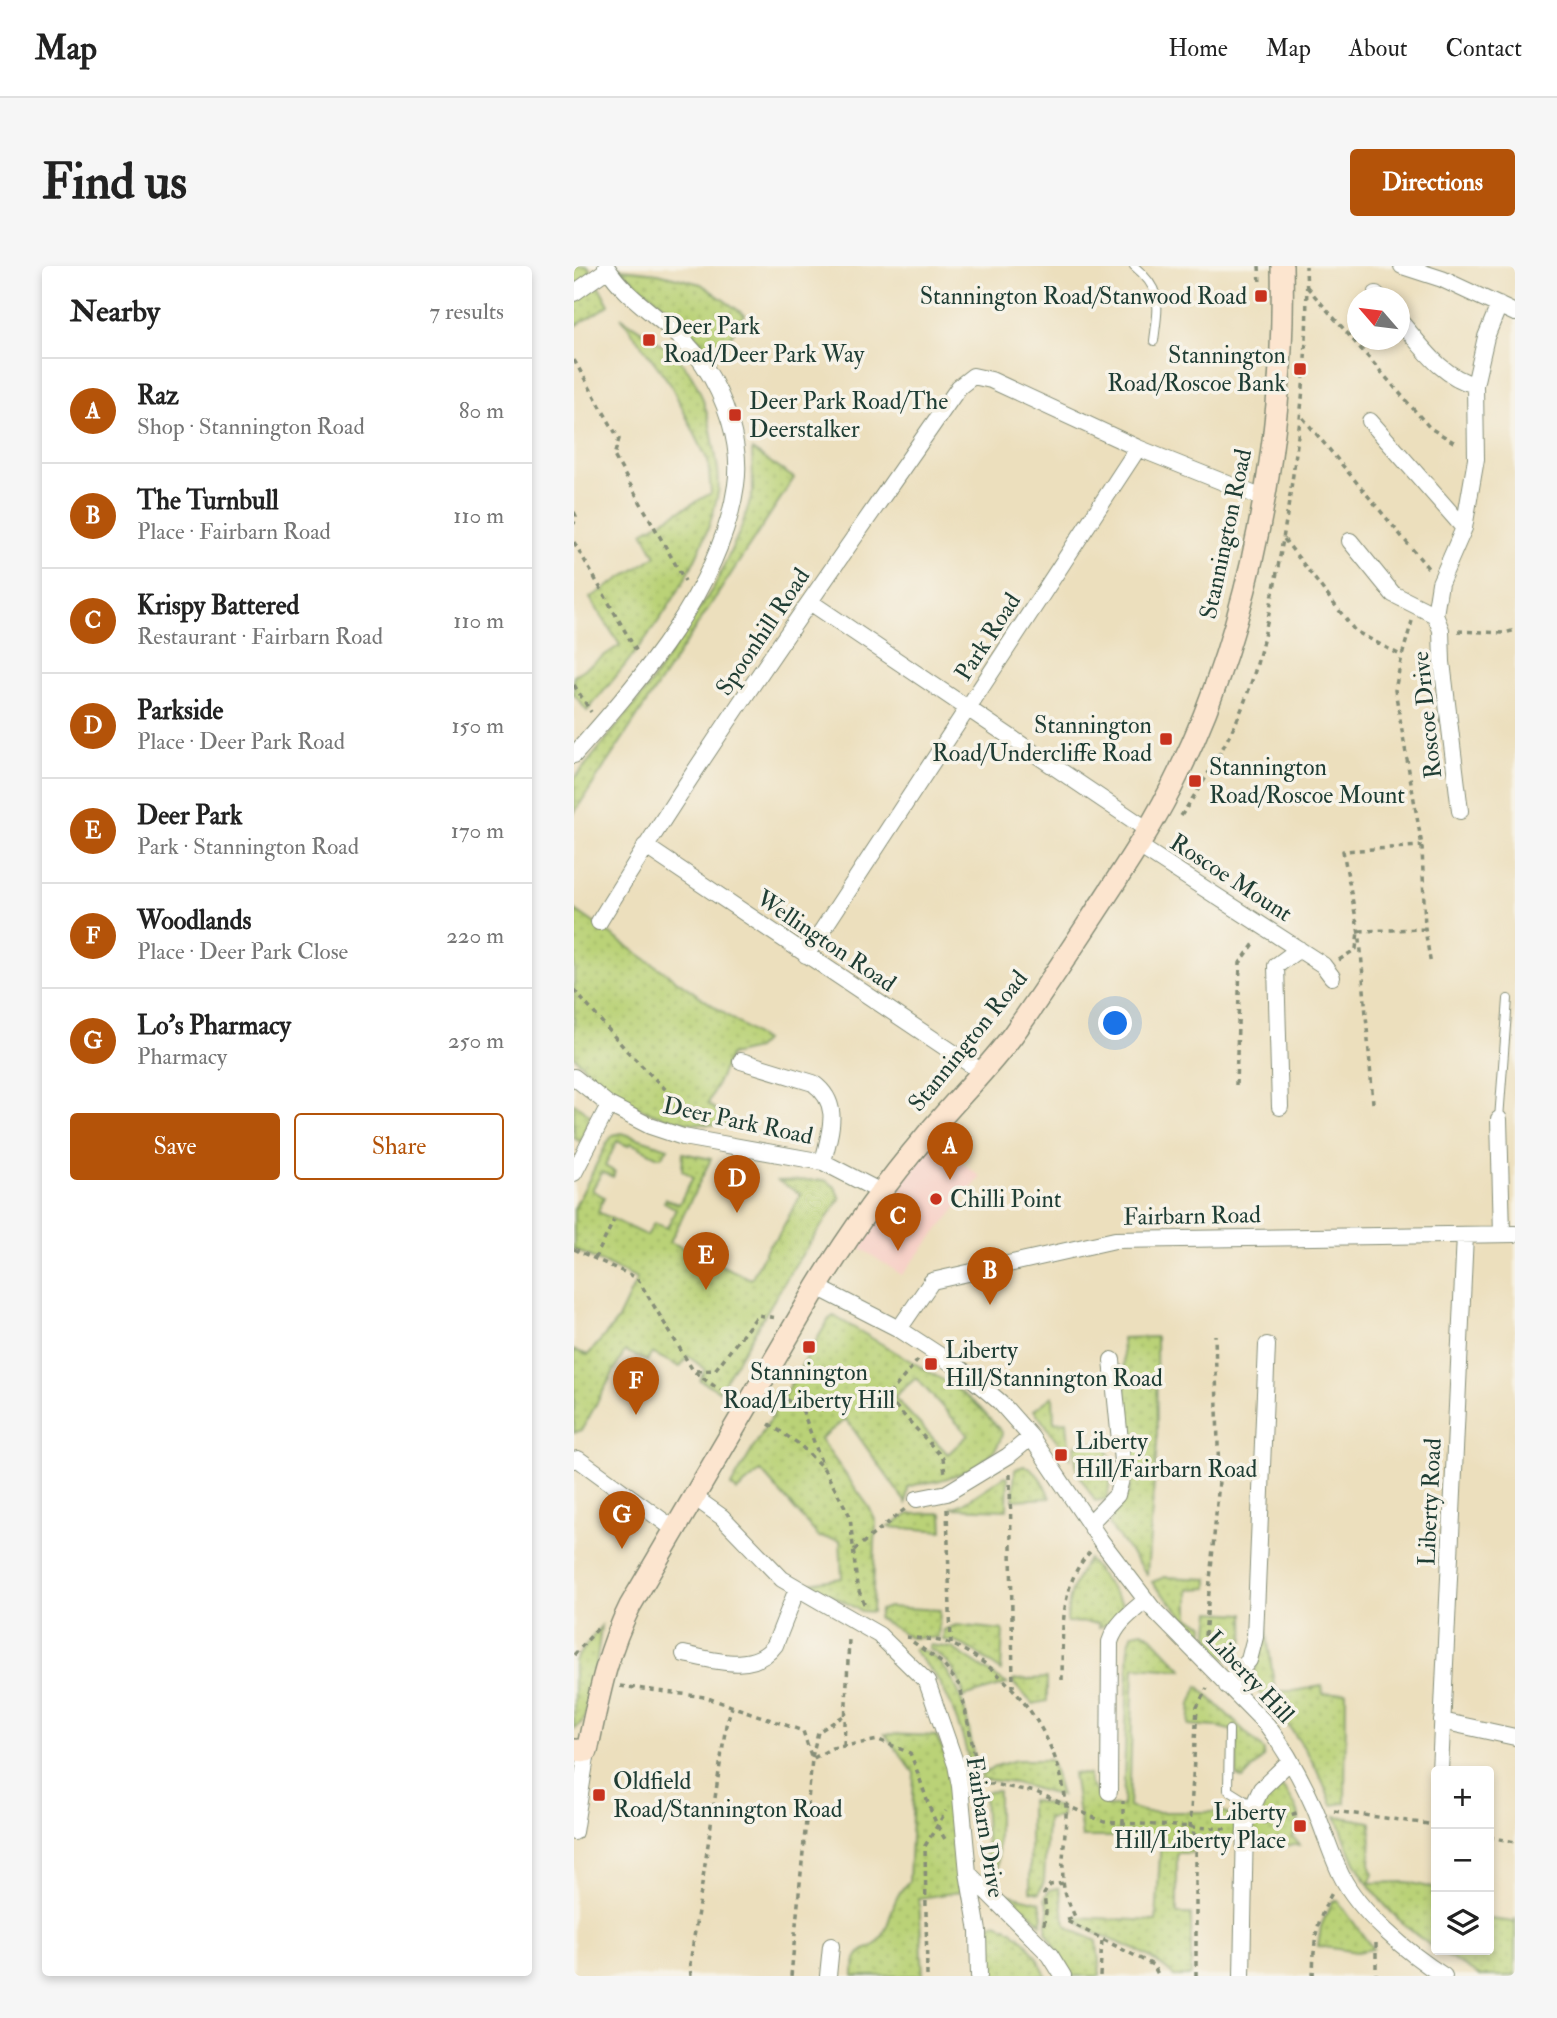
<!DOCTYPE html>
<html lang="en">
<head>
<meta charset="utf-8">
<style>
	:root { --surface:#fff; --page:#f6f6f6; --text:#222; --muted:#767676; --line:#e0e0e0; --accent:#b45309 }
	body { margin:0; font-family:"IM FELL Double Pica",serif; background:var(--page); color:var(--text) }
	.controls { position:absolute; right:21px; bottom:21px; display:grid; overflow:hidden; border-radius:7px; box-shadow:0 4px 10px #0003 }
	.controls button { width:63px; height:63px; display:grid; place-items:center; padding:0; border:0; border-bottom:2px solid var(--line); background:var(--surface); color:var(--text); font:35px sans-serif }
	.compass { position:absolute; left:773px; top:21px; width:63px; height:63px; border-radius:50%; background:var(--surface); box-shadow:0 4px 10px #0003; rotate:298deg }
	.you { position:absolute; left:542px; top:758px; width:24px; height:24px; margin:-18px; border:5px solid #fff; border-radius:50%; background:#1a73e8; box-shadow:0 0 0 10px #1a73e833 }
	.badge { display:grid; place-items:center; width:46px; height:46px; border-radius:50%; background:var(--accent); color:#fff; font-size:23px; font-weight:700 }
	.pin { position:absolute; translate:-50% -58px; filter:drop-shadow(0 2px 4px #0008) }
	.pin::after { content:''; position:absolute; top:37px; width:24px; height:21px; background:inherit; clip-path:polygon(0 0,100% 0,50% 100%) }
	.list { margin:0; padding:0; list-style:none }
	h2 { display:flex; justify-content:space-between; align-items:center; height:91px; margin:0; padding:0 28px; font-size:30px }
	h2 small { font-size:23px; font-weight:400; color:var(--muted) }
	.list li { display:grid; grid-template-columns:46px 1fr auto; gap:21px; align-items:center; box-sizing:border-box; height:105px; padding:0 28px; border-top:2px solid var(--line) }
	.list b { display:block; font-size:26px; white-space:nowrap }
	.list p { margin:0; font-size:23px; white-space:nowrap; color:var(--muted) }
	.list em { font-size:23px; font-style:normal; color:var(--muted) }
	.actions { display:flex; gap:14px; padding:21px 28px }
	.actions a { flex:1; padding:16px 0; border:2px solid var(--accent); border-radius:7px; text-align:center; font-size:24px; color:var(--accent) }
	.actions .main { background:var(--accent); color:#fff }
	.icon { flex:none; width:38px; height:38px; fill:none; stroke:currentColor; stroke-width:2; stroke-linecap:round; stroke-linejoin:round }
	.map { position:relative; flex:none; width:941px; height:1710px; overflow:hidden; border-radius:7px }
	header { display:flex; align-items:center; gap:42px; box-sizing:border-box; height:98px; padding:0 35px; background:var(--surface); border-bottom:2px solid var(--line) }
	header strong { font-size:33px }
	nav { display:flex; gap:38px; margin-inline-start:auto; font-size:24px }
	.intro { display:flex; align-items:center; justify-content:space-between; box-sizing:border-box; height:168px; padding:0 42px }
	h1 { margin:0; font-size:49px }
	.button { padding:18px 32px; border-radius:7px; background:var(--accent); color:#fff; font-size:24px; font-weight:700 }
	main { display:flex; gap:42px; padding:0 42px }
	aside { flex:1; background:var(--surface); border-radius:7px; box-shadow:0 4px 10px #0003 }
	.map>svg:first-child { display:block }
	.built { fill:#f7d1c8 }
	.grass { fill:url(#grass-dots); stroke:#6c8856; stroke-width:2; fill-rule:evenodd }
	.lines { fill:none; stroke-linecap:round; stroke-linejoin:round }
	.service-casing { stroke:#868e78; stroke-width:10 }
	.minor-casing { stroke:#868e78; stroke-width:18 }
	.secondary-casing { stroke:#868e78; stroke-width:24 }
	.path { stroke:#868e78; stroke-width:3.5; stroke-dasharray:5 5; stroke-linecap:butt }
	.service { stroke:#fff; stroke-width:8 }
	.minor { stroke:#fff; stroke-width:16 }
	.secondary { stroke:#fce5cf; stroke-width:21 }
	.poi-dot { fill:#c8321e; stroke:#f7f3e8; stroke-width:2.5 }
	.labels { text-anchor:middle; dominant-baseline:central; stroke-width:7; stroke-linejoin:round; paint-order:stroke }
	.poi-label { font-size:24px; fill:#1f3d34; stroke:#f7f3e8; text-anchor:start }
	.street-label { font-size:24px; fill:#1f3d34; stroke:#f7f3e8 }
</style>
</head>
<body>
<header>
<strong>Map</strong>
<nav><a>Home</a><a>Map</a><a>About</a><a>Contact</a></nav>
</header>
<div class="intro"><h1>Find us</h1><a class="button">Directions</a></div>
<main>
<aside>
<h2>Nearby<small>7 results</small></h2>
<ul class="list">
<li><span class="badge">A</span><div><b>Raz</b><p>Shop · Stannington Road</p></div><em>80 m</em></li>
<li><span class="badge">B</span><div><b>The Turnbull</b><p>Place · Fairbarn Road</p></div><em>110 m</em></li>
<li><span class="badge">C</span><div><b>Krispy Battered</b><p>Restaurant · Fairbarn Road</p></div><em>110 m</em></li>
<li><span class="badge">D</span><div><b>Parkside</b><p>Place · Deer Park Road</p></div><em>150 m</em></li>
<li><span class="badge">E</span><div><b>Deer Park</b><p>Park · Stannington Road</p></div><em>170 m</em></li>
<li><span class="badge">F</span><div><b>Woodlands</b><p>Place · Deer Park Close</p></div><em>220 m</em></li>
<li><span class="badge">G</span><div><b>Lo's Pharmacy</b><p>Pharmacy</p></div><em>250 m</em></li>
</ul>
<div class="actions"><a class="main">Save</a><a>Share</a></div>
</aside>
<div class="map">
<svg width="941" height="1710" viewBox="0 0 941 1710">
	<defs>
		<pattern id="grass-dots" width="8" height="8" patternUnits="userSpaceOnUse" patternTransform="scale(1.75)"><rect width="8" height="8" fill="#bad277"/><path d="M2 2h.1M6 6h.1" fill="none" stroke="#9fb568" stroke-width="1.8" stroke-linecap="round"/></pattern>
	</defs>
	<rect width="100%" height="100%" fill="#f7f3e8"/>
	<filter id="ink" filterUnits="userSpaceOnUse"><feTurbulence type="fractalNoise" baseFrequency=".0143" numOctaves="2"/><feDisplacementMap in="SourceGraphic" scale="14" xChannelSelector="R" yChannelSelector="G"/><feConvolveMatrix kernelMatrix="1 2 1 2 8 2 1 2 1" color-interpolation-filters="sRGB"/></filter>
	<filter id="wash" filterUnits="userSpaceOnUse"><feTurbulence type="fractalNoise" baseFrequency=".00686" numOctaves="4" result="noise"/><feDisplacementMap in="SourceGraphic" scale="28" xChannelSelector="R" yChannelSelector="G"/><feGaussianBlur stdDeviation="1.57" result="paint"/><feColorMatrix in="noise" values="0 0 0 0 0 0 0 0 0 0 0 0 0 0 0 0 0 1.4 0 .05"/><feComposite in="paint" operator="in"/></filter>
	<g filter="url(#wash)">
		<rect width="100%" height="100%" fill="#ecdfbd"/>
		<!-- built -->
		<path class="built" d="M356,873l51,38 -79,98 -51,-33z"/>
		<!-- grass -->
		<path class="grass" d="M0,0h14l21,39 -35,22z
			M45,0l2,3 37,4 43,11 44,31 -31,46c-19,-36 -64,-65 -94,-92z
			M47,51c23,16 50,31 67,53 13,18 20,44 24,65 3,20 10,43 5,63 -19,82 -77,151 -130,213l-13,-17v-18l46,-31 -30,-47 66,-42 -13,-24 68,-39 -3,-32 -37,-76z
			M178,184l42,28 -220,335v-34l70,-86 71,-108 25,-54 13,-39z
			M0,643l190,132 -8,8 -26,6 -22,49 30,22c-23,-2 -49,-1 -71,-8 -37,-10 -68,-34 -93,-62z
			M0,837l16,12 -9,27 -7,-4z
			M48,867l46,15 -7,9h-3l-27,-14 -3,3 -11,-5 -12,25 10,6 -2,5 -11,-5 -10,18 12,7 -6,15 49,24 7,-13 13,5 9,-19 -12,-7 2,-3 13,5 14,-27 -11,-7 1,-17 28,6 -41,83 81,37 18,-34 8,-7 24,-44 -23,-13 47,-1 10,7 5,12 -47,69 -74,123 -19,-11 5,-11 -17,-13 -8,11 -28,-14 -5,8 -22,-10 -43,79 -8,3v-83l14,5 29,-34 20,-42 -63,-30v-40l33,-66 6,-8z
			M260,1050l119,70 25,20 24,26c-2,27 -42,43 -65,49 -10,2 -19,2 -29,6l-2,16 -60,-84 -26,20 49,68 7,15 -4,90 -11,-1 -52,-28 33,-5 -2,-38 -21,-3 -58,-66 -24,20 -6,-5 98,-167zM342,1112l52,57 -20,19 -54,-57z
			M582,1071l1,107 -10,130 -38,-49c6,-18 19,-23 22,-43l-9,-144z
			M479,1130l1,26 13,-1 3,37 -36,-48z
			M532,1176c5,21 7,36 0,57l-11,2 -18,-30 -3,-26z
			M450,1200c13,3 21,19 26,32l-37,2 2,-31z
			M431,1210l3,1 -1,33 -56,-2 11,-4z
			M368,1247l1,18 -55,-4 22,-13z
			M514,1293l35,45c-3,12 -13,20 -24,23v-4l-32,-1c0,-24 8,-44 21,-63z
			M591,1311l43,2v9l-19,1v29l15,6 -1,12 -48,-50 -3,-4z
			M314,1341l52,3 -2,28h-27l-33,-20 2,-8z
			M637,1346l33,2c0,20 4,33 -14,47 -25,-16 -22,-21 -19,-49z
			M691,1355l10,70h18l29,-5 1,8 23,-2 -1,111 -13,2c-17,-49 -44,-83 -79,-119l-1,-7 11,-33z
			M382,1359l47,5 -2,41c-17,-12 -36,-30 -58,-31l1,-10z
			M27,1360l-6,48 -11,46 -10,9v-68z
			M568,1365l8,4 33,35 -49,-3 -5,140 16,5h81c11,9 10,15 8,28l-43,1 1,12h-15v61h14v62h-17c-11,-10 -23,-19 -36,-25 -20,-10 -50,-16 -63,-34l81,4 5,-84h-79l-9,-64 16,2v8l18,23h16l6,-163 4,-10z
			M356,1379l22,3 55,36 -43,13c-4,-21 -16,-38 -35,-48z
			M342,1382c51,17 53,89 62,133h-4l-11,-43 -13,-36 -15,-27 -22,-25z
			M473,1412v23l-14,3 -21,-22 3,-2z
			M624,1420l66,64 -1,8 -20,21 -6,-3v-44l-19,-5 -29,-2 2,-21z
			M311,1468l51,2 12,24 6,26 6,106 -41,6 4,78h-69c-1,-35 19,-20 29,-41 11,-22 7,-34 26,-54l5,-108z
			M442,1494h35l10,36 -46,-13 -33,-4 -1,-3 15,-10z
			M704,1518c9,6 21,24 21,35 0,5 -4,12 -6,17l6,9 -48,1v-24l16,-34z
			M424,1525v101l42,10 3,14 -2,8 -10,-11 -14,-9 -15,-4 -14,-12 -4,-96z
			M456,1534l30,7 2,10 -15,2 -3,62 -5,12 -9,-2z
			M762,1550l35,6 -1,46 3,6 -4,9 38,-1 27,6 -3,58c-35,-25 -66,-58 -83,-99 -4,-10 -7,-21 -12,-31z
			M485,1622c11,41 -8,33 38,53l3,35h-28l-26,-45 3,-20 -4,-13 4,-8z
			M758,1635h6l35,48 -17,3 -38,-6 3,-20z
			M941,1652v58h-35l-44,-26h53v-31l25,3z
			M421,1657c26,6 41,30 51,53h-58l-3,-35 3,-15z"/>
	</g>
	<g filter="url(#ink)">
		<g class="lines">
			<!-- service casing -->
			<g class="service-casing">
				<path id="service" d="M560,0c30,25 24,40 20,75
					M925,853l9,-120
					M655,1464l-1,60 24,15"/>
			</g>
			<!-- minor casing -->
			<g class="minor-casing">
				<path id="minor" d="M828,0l40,13 73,34
					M0,27l34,-24
					M802,28l4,4
					M825,54c24,27 41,56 76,65
					M796,155l94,107
					M776,275l43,53 42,21
					M236,336l338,228
					M0,489c66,-74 148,-169 162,-270 6,-41 -11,-88 -33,-121 -25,-39 -73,-58 -97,-98
					M886,545l-18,-149 -1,-32 -6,-15 5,-32 24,-55 12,-69 -1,-74 11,-48 13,-32
					M71,580l337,226
					M565,580l184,119 9,12
					M25,656c112,-184 238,-359 360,-535l14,-11 18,4 147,68 125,50
					M232,689l332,-507
					M167,795l72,22c29,21 17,48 10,79
					M0,811l35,28 41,21 33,11 140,25 60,31
					M706,841l-4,-141 23,-17
					M925,853l3,115
					M0,907l35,-68
					M243,1021l82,42 63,41 38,32 31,35 70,104 52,68 114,116c19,25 35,55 48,84 9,22 16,45 26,66 18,37 68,79 103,101
					M325,1063l33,-48 183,-41 400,-6
					M0,1194l4,-1 96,70
					M120,1231l28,20 60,62 97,56 48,47 29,83 4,21 8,87 10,58 1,45
					M343,1233l30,-6 61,-37 23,-19
					M516,1257l27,-28 6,-24 -11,-111
					M110,1388c29,6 70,20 91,-9l22,-56
					M653,1420l22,-26 6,-23 12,-292
					M868,1455l73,16
					M866,1505l25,-536
					M535,1526l1,-150c6,-19 22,-30 36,-42
					M0,1566l13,-81
					M394,1607l82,82 13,21
					M254,1710l3,-30
					M668,1710l3,-152 16,-35 29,-28"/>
			</g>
			<!-- secondary casing -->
			<g class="secondary-casing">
				<path id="secondary" d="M0,1484l13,1c11,-51 19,-97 43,-145l187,-319c32,-52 68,-103 108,-150 28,-34 60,-65 87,-101 28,-39 54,-79 81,-120 30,-46 62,-93 86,-144 73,-150 107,-340 103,-506"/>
			</g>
			<!-- path -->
			<path class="path" d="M685,0l1,18
				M733,21l123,141 27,16
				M0,94l45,79 -5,17 71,125
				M729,152l125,150
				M0,246l2,4 -2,8
				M710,273l71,92 47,25
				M0,276l63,110
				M838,355l-10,35 -7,34 27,156 3,83 6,37
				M884,365l47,2 10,-3
				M0,419l17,27
				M607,550c20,-30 40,-62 56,-96 24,-54 33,-111 44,-169 16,-95 29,-189 25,-285
				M765,694l17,-11 2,-18 67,-2
				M0,724l53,61 70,70
				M662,819l4,-122 16,-22
				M799,837l-13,-164 -17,-88 79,-5
				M0,983l63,29 57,94 26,18
				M21,993l19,-39
				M344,1094l-31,37 56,61 2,16
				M122,1105l19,-1 43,-55 19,3
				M203,1128l25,15 21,58
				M195,1158l30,20 25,25 26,47 7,70 8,20
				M436,1208l3,213
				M373,1243l4,135
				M280,1284l51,-41
				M631,1370l14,-155 -4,-146
				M332,1371c14,2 34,2 47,8 60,26 108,96 113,161 1,23 -7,66 -1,86 2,8 7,17 10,25l-10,3 88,45 6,11
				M339,1376l29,21 18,23 21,98
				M0,1389l24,-27
				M488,1414c1,-43 -4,-95 28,-128
				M46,1420l85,11 98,34 9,28
				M270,1479l5,-106
				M238,1491l6,-25 27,-17
				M404,1518h14l44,8 68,30 125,7
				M760,1545l102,14
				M689,1557l37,-11
				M549,1558v-23
				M915,1571l26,5
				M470,1659l2,-13 -2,-18 6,-9 14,-2
				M802,1677v33
				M861,1684l1,-67
				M117,1710l-1,-12 36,-239 6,-18
				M217,1710l21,-217 20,-11 47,-8 31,13c13,30 19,63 37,89
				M353,1710l-2,-130 21,-35
				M526,1710l2,-37
				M622,1710v-139l-6,-9 7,-121 10,-19
				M739,1710c1,-34 2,-52 19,-83"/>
			<!-- service -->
			<use href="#service" class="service"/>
			<!-- minor -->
			<use href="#minor" class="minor"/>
			<!-- secondary -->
			<use href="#secondary" class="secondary"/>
		</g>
	</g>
	<!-- markers -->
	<g class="poi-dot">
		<rect x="680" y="23" width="14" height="14" rx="3.5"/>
		<rect x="68" y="67" width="14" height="14" rx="3.5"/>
		<rect x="719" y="96" width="14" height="14" rx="3.5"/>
		<rect x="154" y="142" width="14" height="14" rx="3.5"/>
		<rect x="585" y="466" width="14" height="14" rx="3.5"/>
		<rect x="614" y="508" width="14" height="14" rx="3.5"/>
		<circle cx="362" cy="933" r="7"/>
		<rect x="228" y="1074" width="14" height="14" rx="3.5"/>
		<rect x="350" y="1091" width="14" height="14" rx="3.5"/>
		<rect x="480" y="1182" width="14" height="14" rx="3.5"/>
		<rect x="18" y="1522" width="14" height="14" rx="3.5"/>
		<rect x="719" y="1553" width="14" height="14" rx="3.5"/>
	</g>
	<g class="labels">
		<!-- poi labels -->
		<g class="poi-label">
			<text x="673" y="30" text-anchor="end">Stannington Road/Stanwood Road</text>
			<text x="89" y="60">Deer Park<tspan x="89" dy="28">Road/Deer Park Way</tspan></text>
			<text x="712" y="89" text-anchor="end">Stannington<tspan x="712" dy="28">Road/Roscoe Bank</tspan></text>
			<text x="175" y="135">Deer Park Road/The<tspan x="175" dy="28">Deerstalker</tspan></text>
			<text x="578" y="459" text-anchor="end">Stannington<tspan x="578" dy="28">Road/Undercliffe Road</tspan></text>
			<text x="635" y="501">Stannington<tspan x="635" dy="28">Road/Roscoe Mount</tspan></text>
			<text x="376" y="933">Chilli Point</text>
			<text x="371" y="1084">Liberty<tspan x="371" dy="28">Hill/Stannington Road</tspan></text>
			<text x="235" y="1106" text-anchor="middle">Stannington<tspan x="235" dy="28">Road/Liberty Hill</tspan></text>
			<text x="501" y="1175">Liberty<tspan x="501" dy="28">Hill/Fairbarn Road</tspan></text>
			<text x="39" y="1515">Oldfield<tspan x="39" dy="28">Road/Stannington Road</tspan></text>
			<text x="712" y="1546" text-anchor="end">Liberty<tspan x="712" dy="28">Hill/Liberty Place</tspan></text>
		</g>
		<!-- street labels -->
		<g class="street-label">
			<text transform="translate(652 268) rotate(-78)">Stannington Road</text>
			<text transform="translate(189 366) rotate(-56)">Spoonhill Road</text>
			<text transform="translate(414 371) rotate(-57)">Park Road</text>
			<text transform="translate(853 449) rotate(-96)">Roscoe Drive</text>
			<text transform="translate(657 612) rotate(33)">Roscoe Mount</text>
			<text transform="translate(252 675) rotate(34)">Wellington Road</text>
			<text transform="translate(394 775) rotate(-51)">Stannington Road</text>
			<text transform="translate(164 855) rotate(12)">Deer Park Road</text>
			<text transform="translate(618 950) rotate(-1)">Fairbarn Road</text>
			<text transform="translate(856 1236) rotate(-87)">Liberty Road</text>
			<text transform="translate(676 1411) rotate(47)">Liberty Hill</text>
			<text transform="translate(411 1561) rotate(81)">Fairbarn Drive</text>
		</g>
	</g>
</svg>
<div class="controls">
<button>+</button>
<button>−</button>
<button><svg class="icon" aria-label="layers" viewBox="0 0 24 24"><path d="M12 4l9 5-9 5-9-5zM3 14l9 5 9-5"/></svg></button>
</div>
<svg class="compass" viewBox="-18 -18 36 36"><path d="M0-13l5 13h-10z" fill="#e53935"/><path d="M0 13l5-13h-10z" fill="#767676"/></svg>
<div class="you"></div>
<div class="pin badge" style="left:376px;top:914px">A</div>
<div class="pin badge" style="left:416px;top:1039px">B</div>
<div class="pin badge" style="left:324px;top:985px">C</div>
<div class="pin badge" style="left:163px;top:947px">D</div>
<div class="pin badge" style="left:132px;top:1024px">E</div>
<div class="pin badge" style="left:62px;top:1149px">F</div>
<div class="pin badge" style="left:48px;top:1283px">G</div>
</div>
</main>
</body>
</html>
